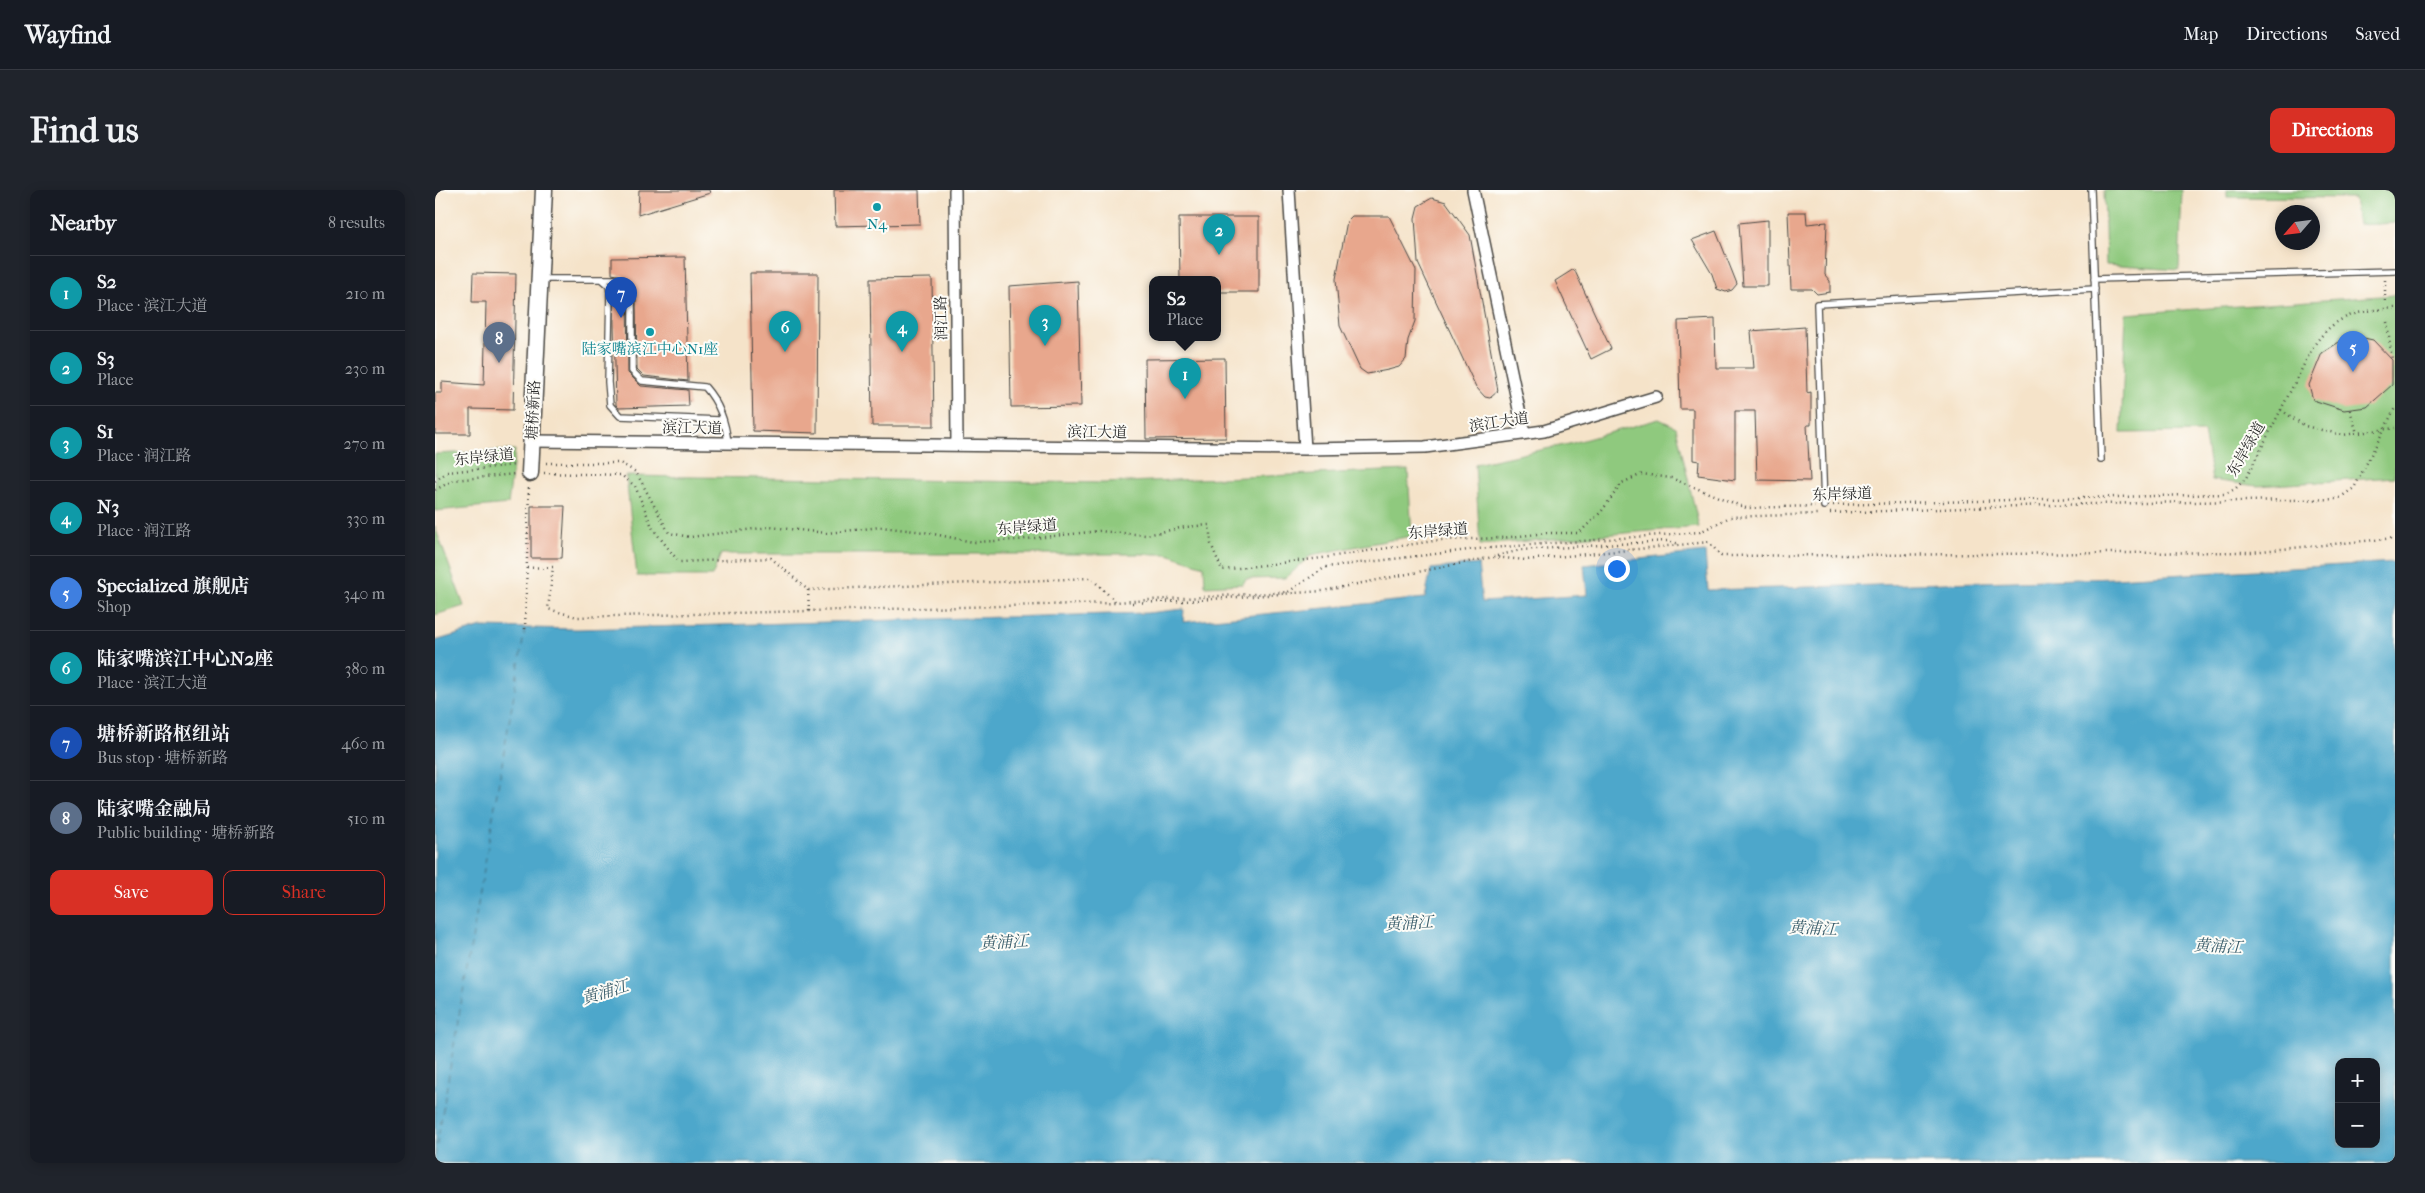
<!DOCTYPE html>
<html lang="en">
<head>
<meta charset="utf-8">
<style>
	:root { --surface:#171b24; --page:#20242c; --text:#f1f3f6; --muted:#9ea1a6; --line:#363941; --accent:#d93025 }
	body { margin:0; font-family:"IM FELL French Canon","Noto Serif SC",serif; background:var(--page); color:var(--text) }
	.controls { position:absolute; right:15px; bottom:15px; display:grid; overflow:hidden; border-radius:10px; box-shadow:0 2px 12px #0003 }
	.controls button { width:45px; height:45px; display:grid; place-items:center; padding:0; border:0; border-bottom:1px solid var(--line); background:var(--surface); color:var(--text); font:25px sans-serif }
	.compass { position:absolute; left:1840px; top:15px; width:45px; height:45px; border-radius:50%; background:var(--surface); box-shadow:0 2px 12px #0003; rotate:242deg }
	.you { position:absolute; left:1181px; top:378px; width:18px; height:18px; margin:-12px; border:4px solid #fff; border-radius:50%; background:#1a73e8; box-shadow:0 0 0 8px #1a73e833 }
	.badge { display:grid; place-items:center; width:32px; height:32px; border-radius:50%; background:var(--accent); color:#fff; font-size:16px; font-weight:700 }
	.pin { position:absolute; translate:-50% -41px; filter:drop-shadow(0 1px 2px #0008) }
	.pin::after { content:''; position:absolute; top:26px; width:18px; height:15px; background:inherit; clip-path:polygon(0 0,100% 0,50% 100%) }
	.popup { position:absolute; left:714px; top:86px; width:72px; height:65px; box-sizing:border-box; display:grid; place-content:center; border-radius:10px; background:var(--surface); filter:drop-shadow(0 1px 4px #0005); font-size:16px; white-space:nowrap; color:var(--muted) }
	.popup b { font-size:19px; color:var(--text) }
	.popup::after { content:''; position:absolute; left:50%; top:100%; margin-left:-10px; border:10px solid transparent; border-top-color:var(--surface) }
	.list { margin:0; padding:0; list-style:none }
	h2 { display:flex; justify-content:space-between; align-items:center; height:65px; margin:0; padding:0 20px; font-size:21px }
	h2 small { font-size:16px; font-weight:400; color:var(--muted) }
	.list li { display:grid; grid-template-columns:32px 1fr auto; gap:15px; align-items:center; box-sizing:border-box; height:75px; padding:0 20px; border-top:1px solid var(--line) }
	.list b { display:block; font-size:19px; white-space:nowrap }
	.list p { margin:0; font-size:16px; white-space:nowrap; color:var(--muted) }
	.list em { font-size:16px; font-style:normal; color:var(--muted) }
	.actions { display:flex; gap:10px; padding:15px 20px }
	.actions a { flex:1; padding:11px 0; border:1px solid var(--accent); border-radius:10px; text-align:center; font-size:18px; color:var(--accent) }
	.actions .main { background:var(--accent); color:#fff }
	.map { position:relative; flex:none; width:1960px; height:973px; overflow:hidden; border-radius:10px }
	header { display:flex; align-items:center; gap:30px; box-sizing:border-box; height:70px; padding:0 25px; background:var(--surface); border-bottom:1px solid var(--line) }
	header strong { font-size:24px }
	nav { display:flex; gap:28px; margin-inline-start:auto; font-size:18px }
	.intro { display:flex; align-items:center; justify-content:space-between; box-sizing:border-box; height:120px; padding:0 30px }
	h1 { margin:0; font-size:35px }
	.button { padding:12px 22px; border-radius:10px; background:var(--accent); color:#fff; font-size:18px; font-weight:700 }
	main { display:flex; gap:30px; padding:0 30px }
	aside { flex:1; background:var(--surface); border-radius:10px; box-shadow:0 2px 12px #0003 }
	.map>svg:first-child { display:block }
	.green { fill:#8fc97e; stroke:#5d7a54 }
	.water { fill:#4ea7cb; stroke:#3c697b; fill-rule:evenodd }
	.lines { fill:none; stroke-linecap:round; stroke-linejoin:round }
	.ferry { stroke:#395d6b; stroke-width:1; stroke-dasharray:6 5; stroke-linecap:butt }
	.building { fill:#e8a78d }
	.lane-casing { stroke:#494743; stroke-width:8 }
	.street-casing { stroke:#494743; stroke-width:14 }
	.secondary-casing { stroke:#494743; stroke-width:19 }
	.path { stroke:#494743; stroke-width:2.5; stroke-dasharray:1 4; stroke-linecap:butt }
	.lane { stroke:#fff; stroke-width:5.5 }
	.street { stroke:#fff; stroke-width:11 }
	.secondary { stroke:#fff; stroke-width:16 }
	.culture-dot { fill:#0f9aa8; stroke:#fdfcf7; stroke-width:2 }
	.labels { text-anchor:middle; dominant-baseline:central; stroke-width:4; stroke-linejoin:round; paint-order:stroke }
	.culture-label { font-size:15px; fill:#0d838f; stroke:#fdfcf7 }
	.street-label { font-size:15px; fill:#2b2b2b; stroke:#fdfcf7 }
	.water-label { font-size:16px; font-style:italic; fill:#395d6b; stroke:#fdfcf7 }
</style>
</head>
<body>
<header>
<strong>Wayfind</strong>
<nav><a>Map</a><a>Directions</a><a>Saved</a></nav>
</header>
<div class="intro"><h1>Find us</h1><a class="button">Directions</a></div>
<main>
<aside>
<h2>Nearby<small>8 results</small></h2>
<ul class="list">
<li><span class="badge" style="background:#0f9aa8">1</span><div><b>S2</b><p>Place · 滨江大道</p></div><em>210 m</em></li>
<li><span class="badge" style="background:#0f9aa8">2</span><div><b>S3</b><p>Place</p></div><em>230 m</em></li>
<li><span class="badge" style="background:#0f9aa8">3</span><div><b>S1</b><p>Place · 润江路</p></div><em>270 m</em></li>
<li><span class="badge" style="background:#0f9aa8">4</span><div><b>N3</b><p>Place · 润江路</p></div><em>330 m</em></li>
<li><span class="badge" style="background:#3f7fe0">5</span><div><b>Specialized 旗舰店</b><p>Shop</p></div><em>340 m</em></li>
<li><span class="badge" style="background:#0f9aa8">6</span><div><b>陆家嘴滨江中心N2座</b><p>Place · 滨江大道</p></div><em>380 m</em></li>
<li><span class="badge" style="background:#1a4fb4">7</span><div><b>塘桥新路枢纽站</b><p>Bus stop · 塘桥新路</p></div><em>460 m</em></li>
<li><span class="badge" style="background:#5c6f8a">8</span><div><b>陆家嘴金融局</b><p>Public building · 塘桥新路</p></div><em>510 m</em></li>
</ul>
<div class="actions"><a class="main">Save</a><a>Share</a></div>
</aside>
<div class="map">
<svg width="1960" height="973" viewBox="0 0 1960 973">
	<rect width="100%" height="100%" fill="#fdfcf7"/>
	<filter id="ink" filterUnits="userSpaceOnUse"><feTurbulence type="fractalNoise" baseFrequency=".02" numOctaves="2"/><feDisplacementMap in="SourceGraphic" scale="10" xChannelSelector="R" yChannelSelector="G"/><feConvolveMatrix kernelMatrix="1 2 1 2 8 2 1 2 1" color-interpolation-filters="sRGB"/></filter>
	<filter id="wash" filterUnits="userSpaceOnUse"><feTurbulence type="fractalNoise" baseFrequency=".0096" numOctaves="4" result="noise"/><feDisplacementMap in="SourceGraphic" scale="20" xChannelSelector="R" yChannelSelector="G"/><feGaussianBlur stdDeviation="1.12" result="paint"/><feColorMatrix in="noise" values="0 0 0 0 0 0 0 0 0 0 0 0 0 0 0 0 0 1.4 0 .05"/><feComposite in="paint" operator="in"/></filter>
	<g filter="url(#wash)">
		<rect width="100%" height="100%" fill="#f5e3c9"/>
		<!-- green -->
		<path class="green" d="M1669,0h78l-3,80 -73,-5z
			M1792,0h168v33l-37,2 -4,-27 -127,-1z
			M1960,105v182l-138,9 -45,-6 -8,-48 -83,1 5,-119z
			M1224,229l17,8 23,100 -219,18 -5,-81 94,-20z
			M80,260l-7,54 -73,7v-57z
			M973,280l4,66 -101,19 -25,23 -40,1 -3,5 -38,2 -1,-20 -37,-12h-446l-9,22h-75l-11,-100 478,7z
			M0,337l29,79 -29,9z"/>
		<!-- water -->
		<path class="water" d="M1270,362l3,38 407,-12 280,-16v601h-1960v-522l47,-14 95,2 570,-16 37,-4 -1,13 242,-24 6,-29 47,-5 4,38 105,-7 -3,-30zM1904,872h37v82h-37z"/>
		<g class="lines">
			<!-- ferry -->
			<path class="ferry" d="M0,966l90,-527"/>
		</g>
		<g id="blocks">
			<!-- building -->
			<path class="building" d="M204,0h70l1,3 -72,22z
				M399,0h85l1,34 -85,2z
				M997,8l14,4 24,33 28,156 -8,7 -5,-1 -9,-10 -58,-124 -3,-45 3,-12z
				M1353,22h18l1,12 20,-2 -2,53 5,6v11l-13,2 -5,-5h-21z
				M917,26h37l27,54 -1,51 -7,19 -2,19 -7,8 -11,3 -21,4 -7,-5 -20,-43 -4,-47 11,-58z
				M744,27h80v75h-42v-12h-37z
				M1333,30v66h-25l-4,-63z
				M1281,41l21,53 -5,6 -6,2 -9,-3 -5,-15 -20,-34z
				M250,67l3,124 -44,-5 -7,-7 -1,-72 -4,-12 -9,-9 -11,-2v-16z
				M1139,79l37,80 -20,10 -36,-78z
				M38,83l43,1 -3,136 -43,-1v25h-35v-41h7v-11l42,3 2,-83h-14z
				M315,83h68l-1,160 -64,-2z
				M497,88l2,148h-62l-2,-147z
				M643,91l3,125 -70,1 -2,-121z
				M178,94h5l9,15 1,74 13,13 47,4 1,16 -70,2 -3,-3z
				M1280,129l1,49h38l-3,-37 54,-4 2,66 4,-1v33h-4l3,56 -53,-1 -2,-69h-20v69l-37,-5 1,-14 -6,-1v-51h-13l-2,-88z
				M1915,145l23,5 19,20v25l-25,22 -23,3 -31,-10 -4,-15 13,-32z
				M790,168l1,80 -80,1 -1,-80z
				M96,316h34l-3,52h-31z"/>
		</g>
	</g>
	<g filter="url(#ink)">
		<use href="#blocks" fill-opacity="0" stroke="#494743" stroke-width="1"/>
		<g class="lines">
			<!-- lane casing -->
			<g class="lane-casing">
				<path id="lane" d="M1656,0l10,270
					M107,89h78l8,9 4,10v73l10,10 63,6c15,17 21,35 23,57
					M1659,89l301,-8
					M167,90l7,6 1,6 -2,90 2,23 10,11 99,4 5,6
					M1389,316l-7,-202 278,-15"/>
			</g>
			<!-- street casing -->
			<g class="street-casing">
				<path id="street" d="M520,0l2,255
					M854,0l16,259
					M1038,0l51,243
					M97,251l773,8 120,-2 119,-16 112,-34"/>
			</g>
			<!-- secondary casing -->
			<g class="secondary-casing">
				<path id="secondary" d="M95,283l14,-283"/>
			</g>
			<!-- path -->
			<path class="path" d="M1950,90v22
				M1952,132l5,38
				M1846,220l24,16 38,9 52,-7
				M1915,220l7,23
				M111,273h74l16,9 33,61 21,4 80,-10 57,6 54,-6 43,5 49,10 44,-2 82,-9 47,4 39,-8 24,-2 2,19 11,26 100,-12 118,-18 61,-2 46,-5h32l22,-21 21,-29 20,-9 29,4 75,30 69,-2
				M109,283l77,2 14,11 18,43 26,33 92,-4 37,32 283,-12 25,24 172,-10 38,-25 151,-18 223,-17 30,-15 87,-3
				M0,291l12,-9 68,-7
				M0,300l19,-10 62,-6
				M1398,315l392,-11 10,-5 11,-11 67,-131c22,-33 45,-36 82,-39
				M1395,323l217,-8 291,-6 16,-11 41,-80
				M1062,366l24,-6 146,-9 13,3
				M92,378l26,-1 -5,42 29,8 540,-14
				M373,400l1,21
				M697,413l52,-2 138,-10 171,-34 33,3 183,-18 12,14 530,-4 144,-14
				M90,439l4,-142"/>
			<!-- lane -->
			<use href="#lane" class="lane"/>
			<!-- street -->
			<use href="#street" class="street"/>
			<!-- secondary -->
			<use href="#secondary" class="secondary"/>
		</g>
	</g>
	<!-- markers -->
	<g class="culture-dot">
		<circle cx="442" cy="17" r="5"/>
		<circle cx="215" cy="142" r="5"/>
	</g>
	<g class="labels">
		<!-- culture labels -->
		<g class="culture-label">
			<text x="442" y="34">N4</text>
			<text x="215" y="159">陆家嘴滨江中心N1座</text>
		</g>
		<!-- street labels -->
		<g class="street-label">
			<text transform="translate(506 128) rotate(-91)">润江路</text>
			<text transform="translate(98 220) rotate(-87)">塘桥新路</text>
			<text transform="translate(1064 232) rotate(-8)">滨江大道</text>
			<text transform="translate(257 238) rotate(1)">滨江大道</text>
			<text transform="translate(662 242) rotate(1)">滨江大道</text>
			<text transform="translate(1811 259) rotate(-60)">东岸绿道</text>
			<text transform="translate(49 267) rotate(-6)">东岸绿道</text>
			<text transform="translate(1407 304) rotate(-2)">东岸绿道</text>
			<text transform="translate(592 337) rotate(-5)">东岸绿道</text>
			<text transform="translate(1003 341) rotate(-5)">东岸绿道</text>
		</g>
		<!-- water labels -->
		<g class="water-label">
			<text transform="translate(974 733) rotate(-3)">黄浦江</text>
			<text transform="translate(1378 738) rotate(3)">黄浦江</text>
			<text transform="translate(569 752) rotate(-3)">黄浦江</text>
			<text transform="translate(1783 756) rotate(3)">黄浦江</text>
			<text transform="translate(170 802) rotate(-17)">黄浦江</text>
		</g>
	</g>
</svg>
<div class="controls">
<button>+</button>
<button>−</button>
</div>
<svg class="compass" viewBox="-18 -18 36 36"><path d="M0-13l5 13h-10z" fill="#e53935"/><path d="M0 13l5-13h-10z" fill="#9ea1a6"/></svg>
<div class="you"></div>
<div class="pin badge" style="left:750px;top:209px;background:#0f9aa8">1</div>
<div class="popup"><b>S2</b>Place</div>
<div class="pin badge" style="left:784px;top:65px;background:#0f9aa8">2</div>
<div class="pin badge" style="left:610px;top:156px;background:#0f9aa8">3</div>
<div class="pin badge" style="left:467px;top:162px;background:#0f9aa8">4</div>
<div class="pin badge" style="left:1918px;top:182px;background:#3f7fe0">5</div>
<div class="pin badge" style="left:350px;top:162px;background:#0f9aa8">6</div>
<div class="pin badge" style="left:186px;top:128px;background:#1a4fb4">7</div>
<div class="pin badge" style="left:64px;top:173px;background:#5c6f8a">8</div>
</div>
</main>
</body>
</html>
